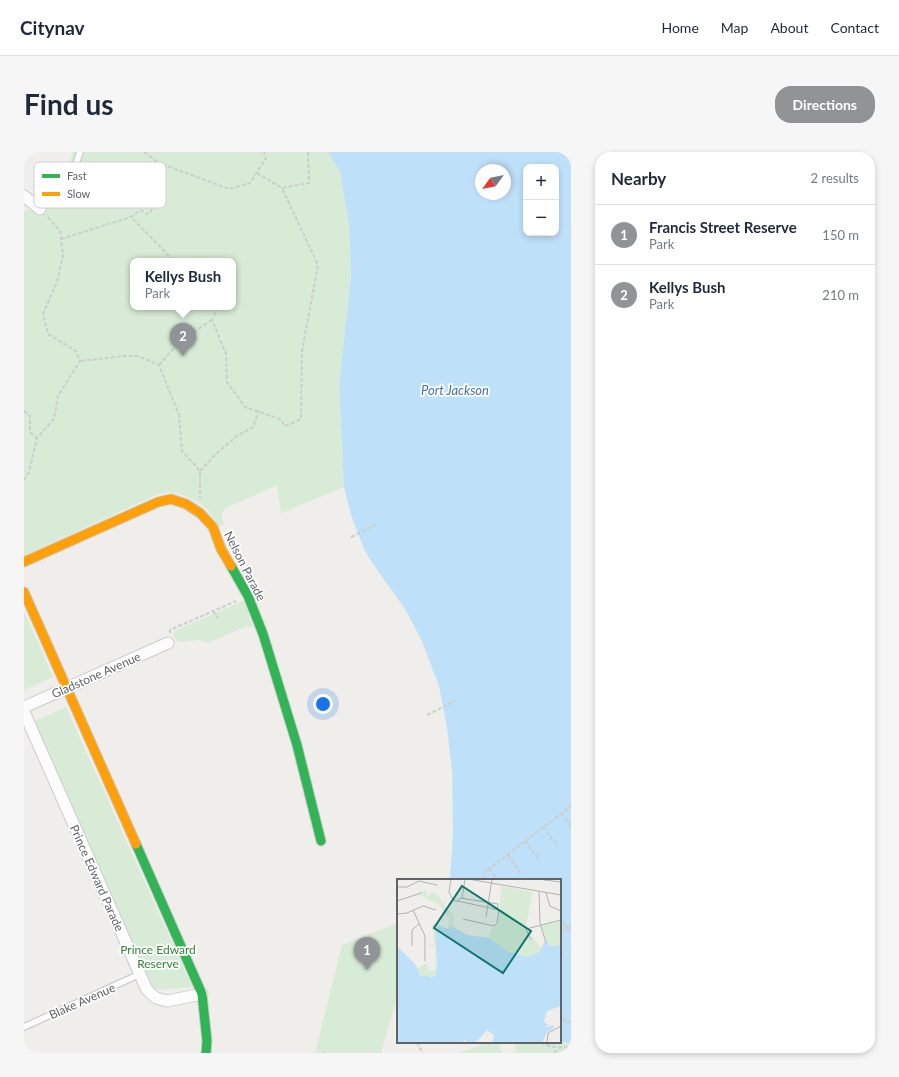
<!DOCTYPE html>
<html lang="en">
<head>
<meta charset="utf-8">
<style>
	:root { --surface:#fff; --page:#f6f6f7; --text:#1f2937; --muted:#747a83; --line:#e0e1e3; --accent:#919496 }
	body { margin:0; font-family:Lato,sans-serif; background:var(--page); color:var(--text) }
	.controls { position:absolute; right:12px; top:12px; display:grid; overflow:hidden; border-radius:8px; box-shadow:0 2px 6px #0003 }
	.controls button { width:36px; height:36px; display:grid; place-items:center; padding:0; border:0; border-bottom:1px solid var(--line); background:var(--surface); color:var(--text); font:20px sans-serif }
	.compass { position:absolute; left:451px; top:12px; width:36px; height:36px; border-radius:50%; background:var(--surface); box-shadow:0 2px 6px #0003; rotate:237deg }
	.you { position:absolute; left:299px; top:552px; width:14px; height:14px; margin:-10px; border:3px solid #fff; border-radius:50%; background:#1a73e8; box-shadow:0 0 0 6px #1a73e833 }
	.badge { display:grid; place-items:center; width:26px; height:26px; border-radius:50%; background:var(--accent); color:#fff; font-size:13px; font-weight:700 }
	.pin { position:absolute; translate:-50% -33px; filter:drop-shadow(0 1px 2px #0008) }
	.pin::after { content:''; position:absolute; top:21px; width:14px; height:12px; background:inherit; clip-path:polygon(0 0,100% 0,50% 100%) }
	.popup { position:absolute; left:106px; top:106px; width:106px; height:52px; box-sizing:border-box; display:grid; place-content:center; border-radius:8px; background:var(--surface); filter:drop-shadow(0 1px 3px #0005); font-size:13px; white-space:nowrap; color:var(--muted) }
	.popup b { font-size:15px; color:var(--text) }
	.popup::after { content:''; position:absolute; left:50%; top:100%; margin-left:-8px; border:8px solid transparent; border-top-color:var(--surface) }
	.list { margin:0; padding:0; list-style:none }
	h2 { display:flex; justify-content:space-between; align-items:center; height:52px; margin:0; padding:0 16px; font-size:17px }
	h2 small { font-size:13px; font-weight:400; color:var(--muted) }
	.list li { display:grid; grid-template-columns:26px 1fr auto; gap:12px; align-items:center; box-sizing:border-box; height:60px; padding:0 16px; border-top:1px solid var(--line) }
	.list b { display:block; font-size:15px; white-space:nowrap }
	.list p { margin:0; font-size:13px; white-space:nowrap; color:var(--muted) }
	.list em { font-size:13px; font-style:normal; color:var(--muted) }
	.map { position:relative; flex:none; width:547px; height:901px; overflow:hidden; border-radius:16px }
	header { display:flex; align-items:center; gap:24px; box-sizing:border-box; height:56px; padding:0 20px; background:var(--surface); border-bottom:1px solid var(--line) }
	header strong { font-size:19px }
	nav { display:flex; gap:22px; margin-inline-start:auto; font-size:14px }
	.intro { display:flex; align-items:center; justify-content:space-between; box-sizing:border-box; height:96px; padding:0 24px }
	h1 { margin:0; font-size:28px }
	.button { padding:10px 18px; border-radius:16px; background:var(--accent); color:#fff; font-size:14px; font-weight:700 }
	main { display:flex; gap:24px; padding:0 24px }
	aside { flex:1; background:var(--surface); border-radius:16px; box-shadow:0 2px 6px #0003 }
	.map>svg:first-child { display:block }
	.green { fill:#d8ebd6; fill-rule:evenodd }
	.water { fill:#bfe0f9; fill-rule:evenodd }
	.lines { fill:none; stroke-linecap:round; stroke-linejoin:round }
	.lane-casing { stroke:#cbcccc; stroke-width:8 }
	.street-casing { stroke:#cbcccc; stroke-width:13 }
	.fast-casing { stroke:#cacacb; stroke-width:11 }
	.slow-casing { stroke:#cacacb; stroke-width:11 }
	.path { stroke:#cacfcc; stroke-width:2; stroke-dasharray:4 2; stroke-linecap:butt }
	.lane { stroke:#fdfcfc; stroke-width:5.5 }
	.street { stroke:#fdfcfc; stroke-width:11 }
	.fast { stroke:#30b455; stroke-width:9 }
	.slow { stroke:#ff9f0a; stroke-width:9 }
	.labels { text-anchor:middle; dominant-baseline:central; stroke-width:3.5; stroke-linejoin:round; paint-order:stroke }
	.street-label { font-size:12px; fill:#5f6368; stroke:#fff }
	.park-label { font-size:12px; fill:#348238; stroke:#fff }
	.water-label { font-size:13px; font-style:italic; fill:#4174aa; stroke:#fff }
	.inset-river { fill:none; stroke:#bfe0f9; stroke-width:2 }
	.inset-road { fill:none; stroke:#b1b2b2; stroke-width:1 }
	.view { fill:#0f766e; fill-opacity:0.15; stroke:#0f766e; stroke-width:2 }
	.inset-edge { fill:none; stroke:#5f6368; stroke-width:2 }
	.key { fill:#fff; stroke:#cfd0d2; stroke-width:1 }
	.key-label { font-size:11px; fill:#5f6368 }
</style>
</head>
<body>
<header>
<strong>Citynav</strong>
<nav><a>Home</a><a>Map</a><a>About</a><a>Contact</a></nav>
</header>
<div class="intro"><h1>Find us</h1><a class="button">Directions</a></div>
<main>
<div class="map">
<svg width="547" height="901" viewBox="0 0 547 901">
	<rect width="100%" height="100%" fill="#efeeea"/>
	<!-- green -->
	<path class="green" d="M49,0h255l12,20 9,53 2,50 -12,111 5,101 -63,26 -4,-28 -53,24 -3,7 3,9 -5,1 -12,-17 -10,-8 -17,-7 -10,-2 -12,2 -134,62v-345l16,-2 25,-32zM109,109h100v46h-100z
		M221,448l8,28 -6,-2 -39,17 -8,-3 -21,2 -7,-7 4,-5z
		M0,459l29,66 -29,13z
		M42,555l126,280 -39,3 -120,-268z
		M374,771v72l-17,58h-66l27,-108z
		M467,890h7l4,11h-45z
		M490,890h57v11h-54z"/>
	<!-- water -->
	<path class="water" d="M304,0h243v890h-12h1v-162h-110l3,-47 -1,-62 -5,-43 -8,-42 -18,-47 -16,-30 -34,-48 -7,-12 -13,-34 -7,-28 -5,-101 12,-111 -2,-50 -9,-53zM502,15h30v66h-30zM457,18h24v24h-24z"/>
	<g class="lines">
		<!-- lane casing -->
		<g class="lane-casing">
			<path id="lane" d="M16,57l28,-21 12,-36
				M0,875l116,-53"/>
		</g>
		<!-- street casing -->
		<g class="street-casing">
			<path id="street" d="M0,44l16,13
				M0,555l144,-64
				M0,560l123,278 9,8 11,3 35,-7"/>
		</g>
		<!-- fast casing -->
		<g class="fast-casing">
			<path id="fast" d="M207,414l17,30 15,38 34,111 24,96
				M112,692l66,150 5,47 -1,12"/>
		</g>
		<!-- slow casing -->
		<g class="slow-casing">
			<path id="slow" d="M0,410l134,-60 13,-3 15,5 14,9 13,14 8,22 10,17
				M0,440l112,252"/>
		</g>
		<!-- path -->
		<path class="path" d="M120,0l13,10 -2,14 7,9 -5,9 -8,5 3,10 -2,4 -4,1 -5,-4 -10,7 43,44
			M133,10l72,27 21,-6 16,-25 -2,-6
			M233,21l25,15
			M37,87l70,-22
			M194,155l-6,13 14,34 1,28 18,25 35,12 5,7 16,-7 1,-68 16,-86 -36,-77 27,-5 -1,-31
			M57,209l43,-5h14l21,9 20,50 3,36 18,20v27
			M135,213l21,-24 32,-21
			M0,259l6,5v16l7,6
			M176,319l19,-20 18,-15 16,-9 6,-16
			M0,328l5,-8 8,-34 17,-19 4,-23 22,-35 -4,-10 -28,-17 -5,-20 14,-32 6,-26 -3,-25 -13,-15
			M327,385l25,-12
			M189,459l5,7
			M146,481v-3l66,-29
			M403,563l28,-14
			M537,661l10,14
			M519,675l15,20
			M501,689l15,20
			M484,703l14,20
			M465,717l9,11
			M459,728l2,-8 86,-66
			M536,766l11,14
			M536,780l11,-8
			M536,800l3,3
			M536,862l7,9 4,-3
			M393,890l2,5 4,6
			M517,890c9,6 21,6 30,5
			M300,901v-1
			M530,901l6,-6"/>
		<!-- lane -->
		<use href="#lane" class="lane"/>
		<!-- street -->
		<use href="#street" class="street"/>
		<!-- fast -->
		<use href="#fast" class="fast"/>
		<!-- slow -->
		<use href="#slow" class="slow"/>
	</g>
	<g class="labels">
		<!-- street labels -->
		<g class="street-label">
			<text transform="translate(221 414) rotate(63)">Nelson Parade</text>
			<text transform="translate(72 523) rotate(-24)">Gladstone Avenue</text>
			<text transform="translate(73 726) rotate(66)">Prince Edward Parade</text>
			<text transform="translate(58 849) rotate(-24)">Blake Avenue</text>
		</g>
		<!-- park labels -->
		<g class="park-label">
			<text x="134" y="797">Prince Edward<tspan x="134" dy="14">Reserve</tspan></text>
		</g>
		<!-- water labels -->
		<g class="water-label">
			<text x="431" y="238">Port Jackson</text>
		</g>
	</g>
	<!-- overview -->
	<g transform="translate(373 727)">
		<rect width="164" height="164" fill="#efeeea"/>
		<path d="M20,4l4,9 4,-2 3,7 4,-5 7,4 4,7 5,-3 -4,5 10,11 -2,12 -15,-2 -2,2 1,46 -8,3 -8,-2 -3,-6 9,-6 4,8h5v-23l-8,-3 8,1 -3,-22 16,3 2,-6 -10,-16 -19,-9zM105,7l30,6 -6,37 15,19 -7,7 -7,2 -14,-3 -24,-16 3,-11 6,-3zM164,42v24l-13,1 -7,-21z" fill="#d8ebd6"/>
		<path d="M41,47l13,3 1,-3 15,9 22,3 20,14 18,5 12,-5 7,-13 3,7 12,-1v61l-14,5 -3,11 5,3 -5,3 9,-3 1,3 -7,4 -5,11h-53l4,-2 1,-6 -7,-5 -12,13h-8l-2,-3 -3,3h-65v-97l19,19 4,10 12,2 4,-2 1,-9 -2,-36z" fill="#bfe0f9"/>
		<path class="inset-river" d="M60,124l21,-1 15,4 18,15 13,22M0,126l20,3 22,-1 105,-26 17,-1M131,164v-30l3,-10 13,-10 17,-3"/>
		<path class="inset-road" d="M54,0l-2,13 4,8 46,10 -2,13 -3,3 -31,-7M71,0l93,16M147,1l17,2M0,8h10l12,-6 18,4M142,13l1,31 6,20M149,14l4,13 11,5M65,20l3,-20M0,22l24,-8M60,23l3,-4 38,6 -1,5M16,31l12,26v25M0,35l10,-1 16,-7 13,4M89,38l6,-38M134,61l-5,-11 35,-9M15,67v-16l7,-6M150,164l1,-10 13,-7"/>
		<path class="view" d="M65,7l69,45 -28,42 -69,-45z"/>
		<rect width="164" height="164" class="inset-edge"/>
	</g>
	<!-- legend -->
	<rect x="10" y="10" width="132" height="46" rx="6" class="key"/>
	<rect x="18" y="22" width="18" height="4" fill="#30b455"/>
	<rect x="18" y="40" width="18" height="4" fill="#ff9f0a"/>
	<g class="key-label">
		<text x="43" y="28">Fast</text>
		<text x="43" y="46">Slow</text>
	</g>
</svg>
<div class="controls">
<button>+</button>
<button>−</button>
</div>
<svg class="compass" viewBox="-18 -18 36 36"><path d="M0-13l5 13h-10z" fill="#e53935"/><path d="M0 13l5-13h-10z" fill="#747a83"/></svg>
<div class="you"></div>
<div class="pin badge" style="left:343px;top:818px">1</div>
<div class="pin badge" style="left:159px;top:204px">2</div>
<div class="popup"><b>Kellys Bush</b>Park</div>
</div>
<aside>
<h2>Nearby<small>2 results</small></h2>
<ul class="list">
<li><span class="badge">1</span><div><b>Francis Street Reserve</b><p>Park</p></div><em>150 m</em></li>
<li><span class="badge">2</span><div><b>Kellys Bush</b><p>Park</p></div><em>210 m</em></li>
</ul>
</aside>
</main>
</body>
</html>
